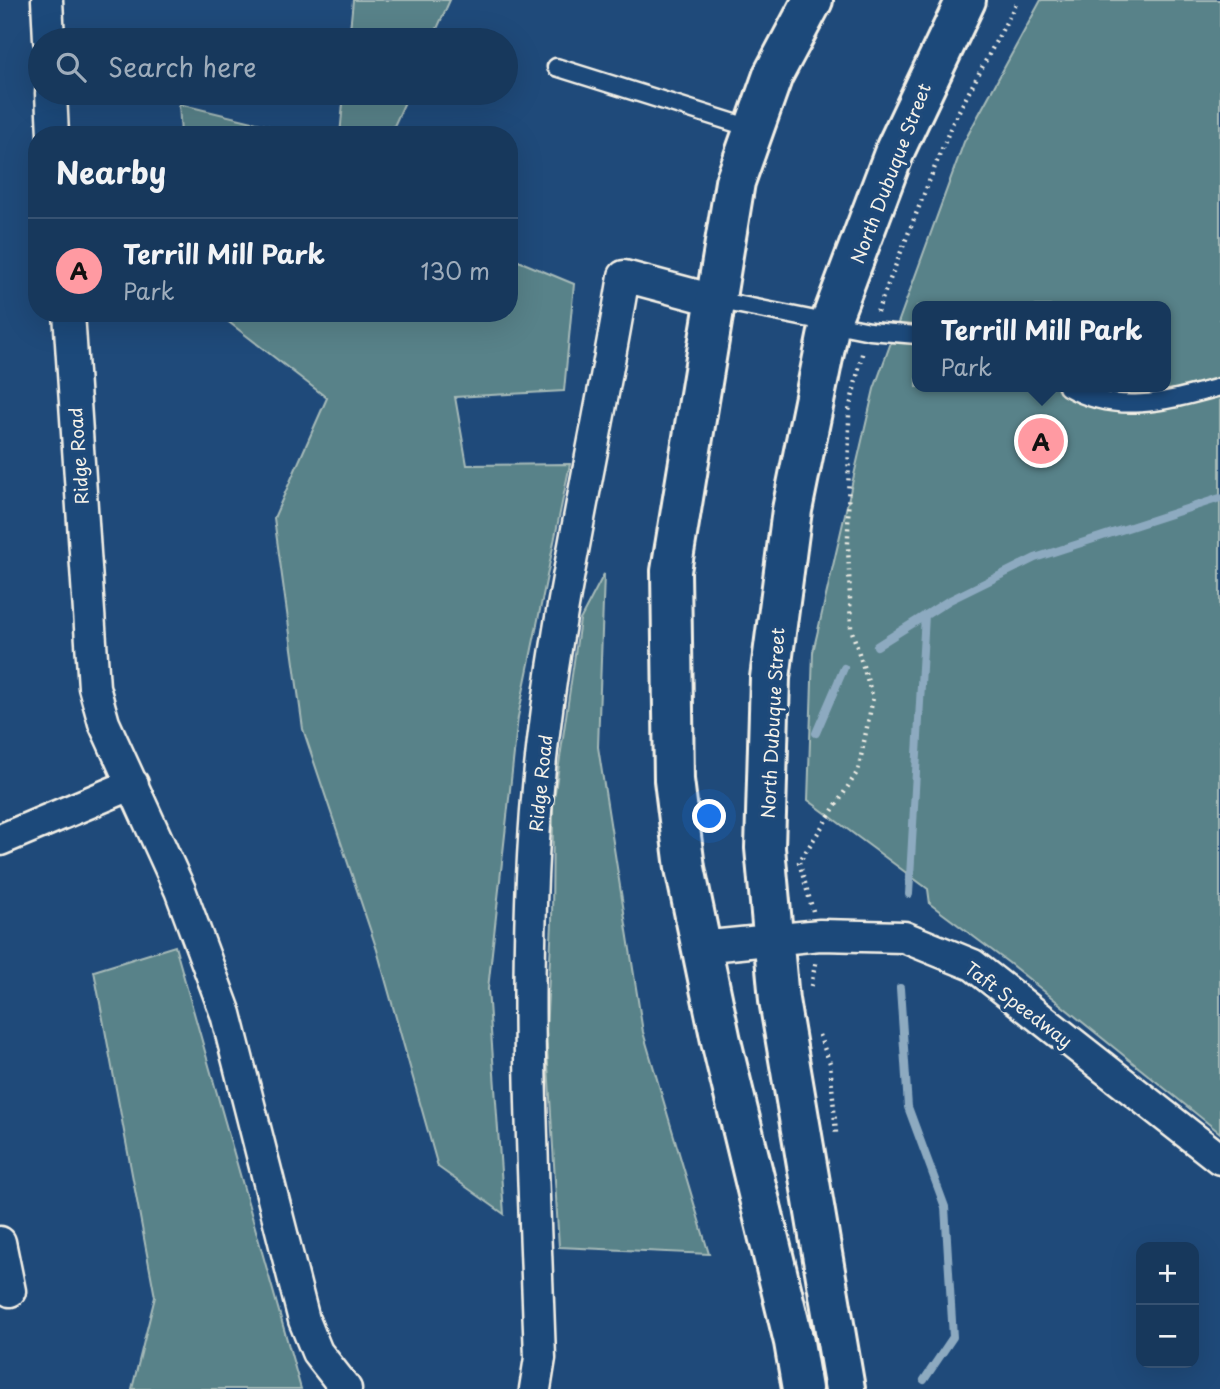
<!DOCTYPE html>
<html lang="en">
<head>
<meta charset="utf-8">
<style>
	:root { --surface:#17385c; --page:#203f62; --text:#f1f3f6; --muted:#9eacbb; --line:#365272; --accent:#ff9aa2 }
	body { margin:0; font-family:"Playpen Sans",sans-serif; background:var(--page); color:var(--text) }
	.controls { position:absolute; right:21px; bottom:21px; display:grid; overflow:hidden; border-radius:14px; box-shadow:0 7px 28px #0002 }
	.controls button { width:63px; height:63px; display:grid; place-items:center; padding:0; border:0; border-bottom:2px solid var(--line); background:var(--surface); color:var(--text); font:35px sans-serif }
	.you { position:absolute; left:710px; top:817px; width:24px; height:24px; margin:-18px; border:5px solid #fff; border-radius:50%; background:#1a73e8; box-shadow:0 0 0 10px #1a73e833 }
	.badge { display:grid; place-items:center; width:46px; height:46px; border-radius:50%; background:var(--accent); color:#111; font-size:23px; font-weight:700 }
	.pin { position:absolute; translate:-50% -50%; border:4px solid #fff; box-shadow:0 2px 7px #0006 }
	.popup { position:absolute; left:912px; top:301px; width:259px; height:91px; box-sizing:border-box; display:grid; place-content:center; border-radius:14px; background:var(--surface); filter:drop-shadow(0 2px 5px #0005); font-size:23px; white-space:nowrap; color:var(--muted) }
	.popup b { font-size:26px; color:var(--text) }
	.popup::after { content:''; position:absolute; left:50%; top:100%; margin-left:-14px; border:14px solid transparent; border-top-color:var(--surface) }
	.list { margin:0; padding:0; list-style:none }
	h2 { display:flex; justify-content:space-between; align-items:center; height:91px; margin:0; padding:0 28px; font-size:30px }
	h2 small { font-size:23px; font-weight:400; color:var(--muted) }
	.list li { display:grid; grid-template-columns:46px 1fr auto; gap:21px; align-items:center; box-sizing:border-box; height:105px; padding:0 28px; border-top:2px solid var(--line) }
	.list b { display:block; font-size:26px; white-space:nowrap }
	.list p { margin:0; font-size:23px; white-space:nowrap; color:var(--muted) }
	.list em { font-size:23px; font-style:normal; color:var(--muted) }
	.icon { flex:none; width:38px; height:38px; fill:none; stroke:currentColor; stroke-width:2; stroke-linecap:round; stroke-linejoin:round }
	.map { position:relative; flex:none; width:1220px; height:1389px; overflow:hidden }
	.search { position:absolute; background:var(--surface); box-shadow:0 7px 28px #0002; left:28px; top:28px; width:490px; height:77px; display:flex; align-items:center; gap:18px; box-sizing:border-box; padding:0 24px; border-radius:38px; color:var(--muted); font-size:26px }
	.panel { position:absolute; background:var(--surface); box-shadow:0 7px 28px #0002; left:28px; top:126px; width:490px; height:196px; border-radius:28px }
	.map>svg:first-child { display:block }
	.green { fill:#598289; stroke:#a6bab8; stroke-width:2; fill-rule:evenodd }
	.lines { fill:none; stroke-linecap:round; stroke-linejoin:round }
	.stream { stroke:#8daac0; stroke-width:8 }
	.service-casing { stroke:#f4f1e8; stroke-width:21 }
	.minor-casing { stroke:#f4f1e8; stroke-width:35 }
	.secondary-casing { stroke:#f4f1e8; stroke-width:44 }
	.path { stroke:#f4f1e8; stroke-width:4.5; stroke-dasharray:2 5; stroke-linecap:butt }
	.service { stroke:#1f4a7a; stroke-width:16 }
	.minor { stroke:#1f4a7a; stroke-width:30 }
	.secondary { stroke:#1f4a7a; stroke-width:38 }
	.labels { text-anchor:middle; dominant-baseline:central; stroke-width:7; stroke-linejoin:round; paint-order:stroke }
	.street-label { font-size:18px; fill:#f4f1e8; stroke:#1f4a7a }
</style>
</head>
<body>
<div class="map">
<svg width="1220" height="1389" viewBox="0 0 1220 1389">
	<rect width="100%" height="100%" fill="#1f4a7a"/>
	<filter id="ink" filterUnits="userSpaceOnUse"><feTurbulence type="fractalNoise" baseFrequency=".0143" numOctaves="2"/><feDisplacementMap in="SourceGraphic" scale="14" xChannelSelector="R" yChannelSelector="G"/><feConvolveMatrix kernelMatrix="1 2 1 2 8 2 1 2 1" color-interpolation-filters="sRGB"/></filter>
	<g filter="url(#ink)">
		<!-- green -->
		<path class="green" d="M353,0h97l-18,40h-83z
			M1041,0h179v1133l-211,-170 -79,-59 -2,-15 -120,-89 5,-148 61,-263 90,-247zM917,306h248v81h-248z
			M344,93h65l-19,42h-50z
			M179,104l127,31h-125z
			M509,257l65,27 -10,107 -109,6 12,68 103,-1 -52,253 -30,272 16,225 -66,-47 -61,-217 -74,-221 -29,-211 53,-120 -110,-85h292z
			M604,574l-6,173 45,285 66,222 -150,-7 -13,-216 6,-108 1,-117 27,-186z
			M175,946l126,443h-169l23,-92 -61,-326z"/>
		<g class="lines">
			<!-- stream -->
			<path class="stream" d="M877,646l71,-45 87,-43 185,-60
				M816,733l28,-65
				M909,894l16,-279
				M900,988l8,119 37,100 8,130 -29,43"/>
			<!-- service casing -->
			<g class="service-casing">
				<path id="service" d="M556,67l198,62
					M716,300l154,31 47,4
					M1067,387c50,29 101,14 153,0"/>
			</g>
			<!-- minor casing -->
			<g class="minor-casing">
				<path id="minor" d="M47,0l2,40
					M51,93l2,42
					M69,313l25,374 10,36 76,167 46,124 78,306 13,32 29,37
					M0,840l133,-56
					M700,947l120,-12 84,2 69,28 247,194
					M0,1242l10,49
					M535,1389l5,-31c-6,-182 -18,-365 -4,-547 14,-179 59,-357 88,-535l90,24"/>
			</g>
			<!-- secondary casing -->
			<g class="secondary-casing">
				<path id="secondary" d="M802,1389l-8,-47 -73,-301 -36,-173 -11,-88 -3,-209 64,-389 38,-107 40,-75
					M845,1389l-66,-389 -14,-152 5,-170 22,-168 38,-187 66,-175 70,-148"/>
			</g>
			<!-- path -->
			<path class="path" d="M877,312l75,-188 66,-124
				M813,911l-14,-49 59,-91 15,-73 -22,-70 -3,-84 1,-133 14,-61
				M811,986l5,-26
				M819,1035l11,28 6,70"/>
			<!-- service -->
			<use href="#service" class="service"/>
			<!-- minor -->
			<use href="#minor" class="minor"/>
			<!-- secondary -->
			<use href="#secondary" class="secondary"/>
		</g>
	</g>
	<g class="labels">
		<!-- street labels -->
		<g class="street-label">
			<text transform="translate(890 173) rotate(-69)">North Dubuque Street</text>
			<text transform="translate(78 456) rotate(-94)">Ridge Road</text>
			<text transform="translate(772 723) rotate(-87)">North Dubuque Street</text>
			<text transform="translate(540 783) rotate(-84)">Ridge Road</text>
			<text transform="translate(1019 1004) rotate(37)">Taft Speedway</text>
		</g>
	</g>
</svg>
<div class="controls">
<button>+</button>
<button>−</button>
</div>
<div class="you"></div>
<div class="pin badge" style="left:1041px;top:441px">A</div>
<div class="popup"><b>Terrill Mill Park</b>Park</div>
<div class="search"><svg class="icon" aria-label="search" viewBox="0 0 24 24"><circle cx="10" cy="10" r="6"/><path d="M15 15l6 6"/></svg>Search here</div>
<section class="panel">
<h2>Nearby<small></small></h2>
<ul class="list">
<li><span class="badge">A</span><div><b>Terrill Mill Park</b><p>Park</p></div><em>130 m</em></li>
</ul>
</section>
</div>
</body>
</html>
